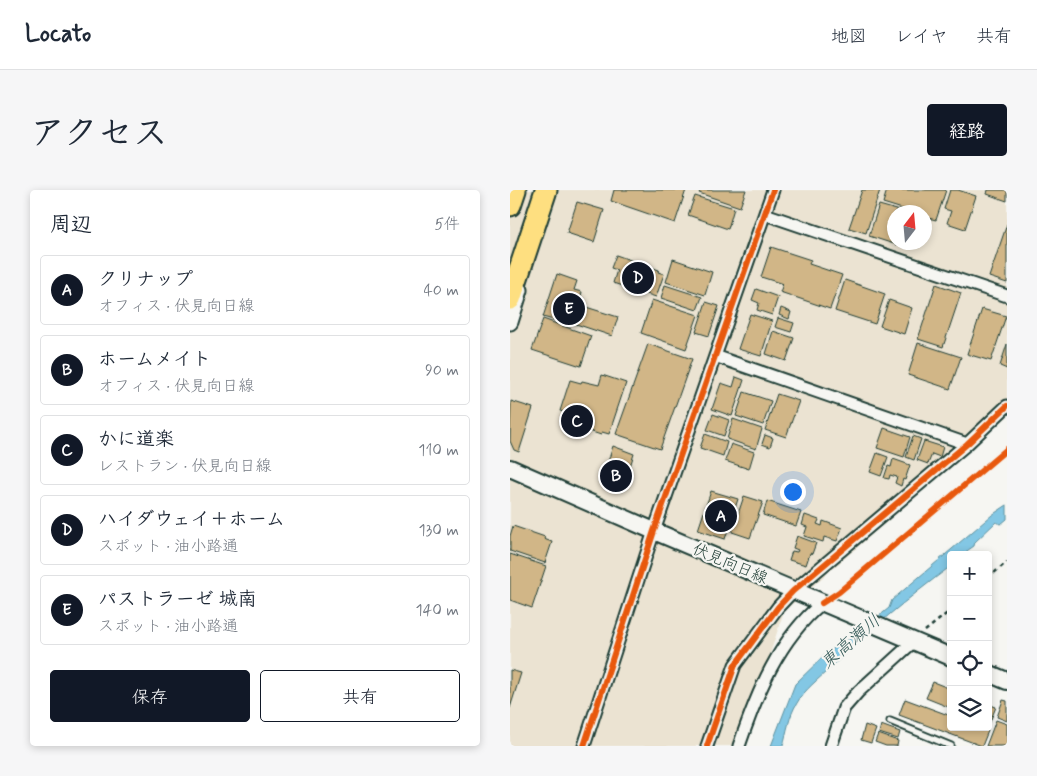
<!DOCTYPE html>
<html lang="ja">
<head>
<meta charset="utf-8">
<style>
	:root { --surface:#fff; --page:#f6f6f7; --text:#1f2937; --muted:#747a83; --line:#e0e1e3; --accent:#111827 }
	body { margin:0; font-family:Mynerve,"Klee One",sans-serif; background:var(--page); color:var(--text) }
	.controls { position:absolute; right:15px; bottom:15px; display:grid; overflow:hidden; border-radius:5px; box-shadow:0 2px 8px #0003 }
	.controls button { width:45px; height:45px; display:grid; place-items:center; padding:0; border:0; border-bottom:1px solid var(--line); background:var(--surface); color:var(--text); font:25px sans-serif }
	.compass { position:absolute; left:377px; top:15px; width:45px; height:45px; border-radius:50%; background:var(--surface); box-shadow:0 2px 8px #0003; rotate:16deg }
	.you { position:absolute; left:282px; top:301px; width:18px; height:18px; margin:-12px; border:4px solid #fff; border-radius:50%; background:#1a73e8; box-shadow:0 0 0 8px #1a73e833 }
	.badge { display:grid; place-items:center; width:32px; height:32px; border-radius:50%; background:var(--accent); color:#fff; font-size:16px; font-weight:700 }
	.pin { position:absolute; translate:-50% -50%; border:2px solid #fff; box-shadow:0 1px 5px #0006 }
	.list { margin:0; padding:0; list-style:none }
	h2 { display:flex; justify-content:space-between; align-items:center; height:65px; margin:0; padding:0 20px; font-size:21px }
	h2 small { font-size:16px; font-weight:400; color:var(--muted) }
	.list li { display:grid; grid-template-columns:32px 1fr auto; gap:15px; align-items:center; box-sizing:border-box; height:70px; margin:0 10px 10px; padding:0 10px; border:1px solid var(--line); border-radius:5px }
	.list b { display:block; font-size:19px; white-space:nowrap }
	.list p { margin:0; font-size:16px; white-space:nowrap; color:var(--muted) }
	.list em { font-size:16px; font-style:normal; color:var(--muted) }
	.actions { display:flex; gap:10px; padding:15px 20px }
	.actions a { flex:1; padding:11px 0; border:1px solid var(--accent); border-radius:5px; text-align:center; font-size:18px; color:var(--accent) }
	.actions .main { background:var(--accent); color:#fff }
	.icon { flex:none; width:28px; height:28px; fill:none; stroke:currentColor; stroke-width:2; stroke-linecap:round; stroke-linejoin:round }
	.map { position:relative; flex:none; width:497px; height:556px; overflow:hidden; border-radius:5px }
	header { display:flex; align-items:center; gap:30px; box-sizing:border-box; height:70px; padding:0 25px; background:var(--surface); border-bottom:1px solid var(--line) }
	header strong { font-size:24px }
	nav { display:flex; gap:28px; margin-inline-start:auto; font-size:18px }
	.intro { display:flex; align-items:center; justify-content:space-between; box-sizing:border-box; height:120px; padding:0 30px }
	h1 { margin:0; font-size:35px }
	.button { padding:12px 22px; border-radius:5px; background:var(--accent); color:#fff; font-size:18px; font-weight:700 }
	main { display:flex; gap:30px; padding:0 30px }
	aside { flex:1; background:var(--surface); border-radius:5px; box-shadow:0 2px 8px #0003 }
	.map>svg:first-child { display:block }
	.built { fill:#ebe3d2; fill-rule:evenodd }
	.water { fill:#83c7e4; stroke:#5b909e }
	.building { fill:#d1b687; stroke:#1f3d34 }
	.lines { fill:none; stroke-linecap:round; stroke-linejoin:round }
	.service-casing { stroke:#1f3d34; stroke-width:9 }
	.minor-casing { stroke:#1f3d34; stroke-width:15 }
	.tertiary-casing { stroke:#1f3d34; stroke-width:19 }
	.secondary-casing { stroke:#1f3d34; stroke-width:20 }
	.motorway-casing { stroke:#1f3d34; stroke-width:25 }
	.path { stroke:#1f3d34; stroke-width:2.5; stroke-dasharray:4 4; stroke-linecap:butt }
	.service { stroke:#f6f6f2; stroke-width:5.5 }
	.minor { stroke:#f6f6f2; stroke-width:11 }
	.tertiary { stroke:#f6f6f2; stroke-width:15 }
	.secondary { stroke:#f6f6f2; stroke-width:16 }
	.motorway { stroke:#fedf80; stroke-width:21 }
	.cycleway-casing { stroke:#f6f6f2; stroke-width:9 }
	.cycleway { stroke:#e8590c; stroke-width:6 }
	.labels { text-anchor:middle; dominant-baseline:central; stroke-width:4.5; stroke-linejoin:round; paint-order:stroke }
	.street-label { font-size:16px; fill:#1f3d34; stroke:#f6f6f2 }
	.water-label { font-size:18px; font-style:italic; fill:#335957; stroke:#f6f6f2 }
</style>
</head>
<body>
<header>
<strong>Locato</strong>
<nav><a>地図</a><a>レイヤ</a><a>共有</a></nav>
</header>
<div class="intro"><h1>アクセス</h1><a class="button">経路</a></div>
<main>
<aside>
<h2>周辺<small>5件</small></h2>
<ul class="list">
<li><span class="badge">A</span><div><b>クリナップ</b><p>オフィス · 伏見向日線</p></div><em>40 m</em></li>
<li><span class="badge">B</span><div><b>ホームメイト</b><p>オフィス · 伏見向日線</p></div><em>90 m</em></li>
<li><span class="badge">C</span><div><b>かに道楽</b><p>レストラン · 伏見向日線</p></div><em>110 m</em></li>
<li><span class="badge">D</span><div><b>ハイダウェイ＋ホーム</b><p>スポット · 油小路通</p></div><em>130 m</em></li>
<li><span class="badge">E</span><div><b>パストラーゼ 城南</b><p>スポット · 油小路通</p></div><em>140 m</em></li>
</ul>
<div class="actions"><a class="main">保存</a><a>共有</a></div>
</aside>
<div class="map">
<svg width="497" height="556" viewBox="0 0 497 556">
	<rect width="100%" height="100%" fill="#f6f6f2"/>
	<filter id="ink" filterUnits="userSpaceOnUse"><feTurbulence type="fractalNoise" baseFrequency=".02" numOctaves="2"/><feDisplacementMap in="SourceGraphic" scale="10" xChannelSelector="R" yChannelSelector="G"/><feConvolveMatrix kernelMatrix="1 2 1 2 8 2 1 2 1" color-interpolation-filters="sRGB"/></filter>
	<g filter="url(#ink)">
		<!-- built -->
		<path class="built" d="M0,0h497v227l-223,194 -44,135h-230zM384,22h30v30h-30z"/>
		<!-- water -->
		<path class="water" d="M497,315v14l-6,5 -5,-2 -21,20 -1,4 -13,9h-10v11c-43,32 -84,66 -122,103 -10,10 -25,21 -32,34 -8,13 -10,28 -14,43h-12l24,-62 33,-32 25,-15 36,-29 3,-8 100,-85z"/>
		<!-- building -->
		<path class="building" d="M104,0h72l-11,33 -64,-22z
			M191,0h45l-6,17 -41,-14z
			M352,0h18l-14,43 -17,-5z
			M377,0h59l-10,30 -12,-3v-5h-12l-29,-9z
			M440,0h8l18,6 -11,33 -18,-6 4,-12 -7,-2z
			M478,0h19v11l-20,-7z
			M185,6l39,12 -6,21 -40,-14z
			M67,12l27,8 -10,32 -27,-9z
			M369,15l25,7h-10v30h4l-1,3 -28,-9z
			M497,34v59l-18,-6z
			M261,57l40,13 -2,4 33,11 -12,34 -50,-17 3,-8 -22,-7z
			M106,65l43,15 -1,2 6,2 -8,23 -43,-14 4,-13 -6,-2z
			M163,69l39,13 -7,23 -39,-13z
			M47,84l20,7 -3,9 8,2 -2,7 -3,-1 -1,3 -5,-1 -1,2 48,15 -6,19 -48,-16 1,-2 -3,-1 -2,5 -17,-5z
			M335,90l40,14 -10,30 -40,-13z
			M426,94l25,9 -18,54 -25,-8z
			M155,95l37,12 -5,13 -36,-12z
			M246,99l22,8 -6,18 -15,-5 2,-7 -7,-3z
			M142,110l46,15 -12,34 -45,-16z
			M379,110l23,8 -8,26 -24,-8z
			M196,112l13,4 -10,30 -13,-4z
			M271,118l10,4 -2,7 -10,-4z
			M472,119l24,7 -15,45 -24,-7z
			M240,124l22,7 -11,35 -23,-7z
			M268,128l16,5 -3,9 -16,-5z
			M33,129l48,17 -10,30 -49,-16z
			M263,141l21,7 -8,23 -20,-7z
			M408,153l43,14 -11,32 -42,-14z
			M138,154l44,15 -32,90 -44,-15z
			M497,154v25l-7,-3z
			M92,185l24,8 -17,51 -7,-2 -1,3 -18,-6 3,-9 -26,-9 10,-31 11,3 1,-2 17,4z
			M226,187l8,3 -12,36 -20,-7 9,-26 12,4z
			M234,202l27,9 -8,24 -27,-9z
			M267,204l22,7 -13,36 -21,-7z
			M1,211l22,7 -14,44 -5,-2 -4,-9z
			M203,224l16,6 -5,16 -17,-6z
			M223,229l29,10 -6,20 -29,-10z
			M374,238l26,9 -6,20 -27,-9z
			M195,244l22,8 -4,14 -23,-8z
			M255,245l8,3 -3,9 -8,-3z
			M403,246l8,3 -7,21 -8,-3z
			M414,251l19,6 -3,10 -8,-3 -4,10 -11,-4z
			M221,254l23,8 -5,17 -24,-8z
			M103,256l21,8 -12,37 -21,-7z
			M367,263l11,4 -7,19 -11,-4z
			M383,269l17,6 -5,15 -2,-1 -2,7 -6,-3 2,-6 -7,-2 -1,4 -5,-1 4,-12 3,1z
			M201,301l27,8 -13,40 -27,-9z
			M234,306l19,6 -13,36 -18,-6z
			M257,311l34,11 -5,14 -33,-11z
			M295,325l14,5 -2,4 5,2 1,-5 19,7 -5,13 -13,-4 -1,5 -19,-6 3,-9 -5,-2z
			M3,336l32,11 -1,2 8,3 -7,21 -35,-12v-15z
			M287,346l19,7 -4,11 -2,-1 -4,12 -17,-5 3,-9 5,1 1,-2 -5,-2z
			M0,364l36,12 -14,42 -22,-8z
			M0,480l11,3 -11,35z
			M423,492l18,7v19l-25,-10z
			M395,509l46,17v11h28l9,4 -6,15 -83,-31z
			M493,510l4,1v20l-10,-4z
			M478,514l8,3 -7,17 -1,-1z
			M486,530l11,4v22h-21z
			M355,535l11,4 -5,14 -10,-3z
			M371,535l19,7 -2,7 -19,-6z
			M368,544l20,7 -1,5h-11l-11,-4z"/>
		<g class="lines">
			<!-- service casing -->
			<g class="service-casing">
				<path id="service" d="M380,531l61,25"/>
			</g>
			<!-- minor casing -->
			<g class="minor-casing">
				<path id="minor" d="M255,24l242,82
					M205,166l252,88
					M74,556l70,-215 119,-341
					M197,556l28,-81 43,-58 15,-16 174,-147 40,-38
					M229,556c18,-53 39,-106 83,-143
					M321,556l13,-38 14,-16 55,-50"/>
			</g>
			<!-- tertiary casing -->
			<g class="tertiary-casing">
				<path id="tertiary" d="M0,132l10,-32"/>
			</g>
			<!-- secondary casing -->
			<g class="secondary-casing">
				<path id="secondary" d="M0,278l144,63 297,126
					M478,483l19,8"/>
			</g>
			<!-- motorway casing -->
			<g class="motorway-casing">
				<path id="motorway" d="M0,15l5,-15
					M0,109l36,-109"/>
			</g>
			<!-- path -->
			<path class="path" d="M478,388l19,-16
				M415,441l26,-21"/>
			<!-- service -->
			<use href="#service" class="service"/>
			<!-- minor -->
			<use href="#minor" class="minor"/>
			<!-- tertiary -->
			<use href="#tertiary" class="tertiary"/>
			<!-- secondary -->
			<use href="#secondary" class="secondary"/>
			<!-- motorway -->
			<use href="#motorway" class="motorway"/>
			<!-- cycleway casing -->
			<g class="cycleway-casing">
				<path id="cycleway" d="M312,413l17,-11 168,-143
					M74,556l70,-215 119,-341
					M197,556l28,-81 43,-58 15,-16 174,-147 40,-38"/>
			</g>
			<!-- cycleway -->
			<use href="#cycleway" class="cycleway"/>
		</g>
	</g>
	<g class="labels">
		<!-- street labels -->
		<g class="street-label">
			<text transform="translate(220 374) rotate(23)">伏見向日線</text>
		</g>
		<!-- water labels -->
		<g class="water-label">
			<text transform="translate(341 452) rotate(-41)">東高瀬川</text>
		</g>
	</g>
</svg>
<div class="controls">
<button>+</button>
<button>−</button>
<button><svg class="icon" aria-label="locate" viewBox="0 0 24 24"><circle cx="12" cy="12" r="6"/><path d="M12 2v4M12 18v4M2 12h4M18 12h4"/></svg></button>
<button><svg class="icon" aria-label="layers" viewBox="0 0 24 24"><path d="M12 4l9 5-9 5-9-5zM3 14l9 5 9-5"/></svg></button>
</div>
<svg class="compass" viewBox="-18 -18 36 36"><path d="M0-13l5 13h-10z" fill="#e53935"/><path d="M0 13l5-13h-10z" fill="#747a83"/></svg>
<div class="you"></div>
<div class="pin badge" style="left:211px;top:326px">A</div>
<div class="pin badge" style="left:106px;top:286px">B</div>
<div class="pin badge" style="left:67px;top:231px">C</div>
<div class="pin badge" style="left:128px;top:88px">D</div>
<div class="pin badge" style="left:59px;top:119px">E</div>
</div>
</main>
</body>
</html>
